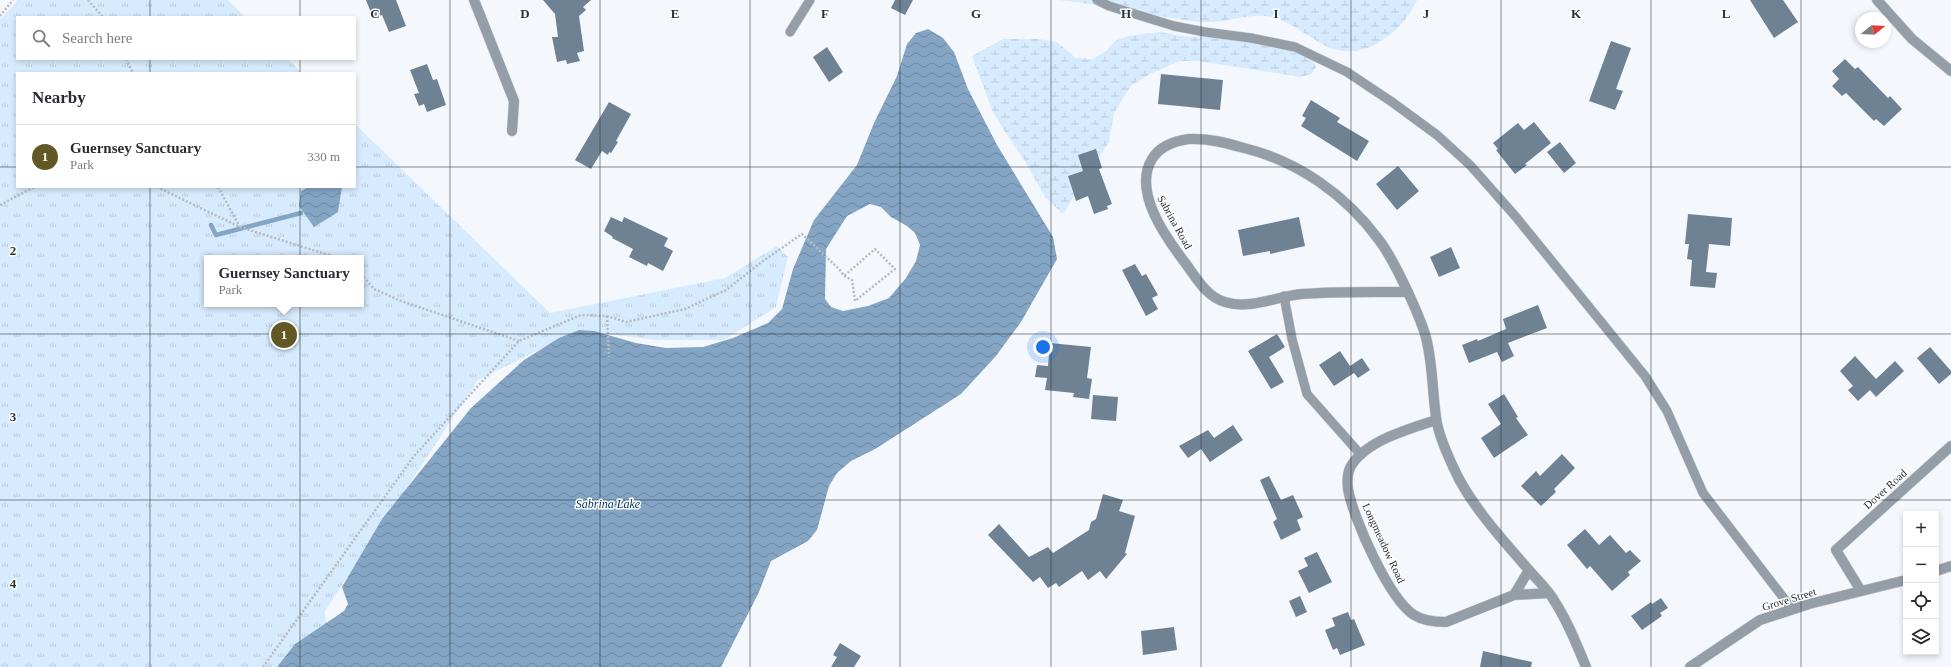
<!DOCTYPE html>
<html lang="en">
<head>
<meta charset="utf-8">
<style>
	:root { --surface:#fff; --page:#f7f7f7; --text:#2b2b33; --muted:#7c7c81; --line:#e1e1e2; --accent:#625825 }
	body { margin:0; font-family:"Times New Roman",serif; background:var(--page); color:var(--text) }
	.controls { position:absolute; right:12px; bottom:12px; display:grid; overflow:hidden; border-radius:0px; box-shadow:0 2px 6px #0003 }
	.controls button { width:36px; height:36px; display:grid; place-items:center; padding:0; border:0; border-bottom:1px solid var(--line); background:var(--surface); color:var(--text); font:20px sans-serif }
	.compass { position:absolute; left:1855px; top:12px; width:36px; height:36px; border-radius:50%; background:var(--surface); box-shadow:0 2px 6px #0003; rotate:72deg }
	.you { position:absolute; left:1043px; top:347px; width:14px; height:14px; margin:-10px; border:3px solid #fff; border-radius:50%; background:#1a73e8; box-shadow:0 0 0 6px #1a73e833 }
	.badge { display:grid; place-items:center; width:26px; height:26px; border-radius:50%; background:var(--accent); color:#fff; font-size:13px; font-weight:700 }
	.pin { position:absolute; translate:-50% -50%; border:2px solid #fff; box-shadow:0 1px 4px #0006 }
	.popup { position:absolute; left:204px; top:255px; width:160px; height:52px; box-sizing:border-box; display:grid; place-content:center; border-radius:0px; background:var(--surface); filter:drop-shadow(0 1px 3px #0005); font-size:13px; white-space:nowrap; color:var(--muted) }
	.popup b { font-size:15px; color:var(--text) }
	.popup::after { content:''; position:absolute; left:50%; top:100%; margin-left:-8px; border:8px solid transparent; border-top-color:var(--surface) }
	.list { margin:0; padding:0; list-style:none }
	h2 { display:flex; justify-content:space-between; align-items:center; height:52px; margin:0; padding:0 16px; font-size:17px }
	h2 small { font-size:13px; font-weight:400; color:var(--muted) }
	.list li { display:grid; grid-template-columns:26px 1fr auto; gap:12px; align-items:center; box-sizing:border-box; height:64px; padding:0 16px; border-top:1px solid var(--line) }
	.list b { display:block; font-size:15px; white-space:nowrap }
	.list p { margin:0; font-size:13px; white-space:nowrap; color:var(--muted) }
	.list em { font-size:13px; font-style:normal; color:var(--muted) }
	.icon { flex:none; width:22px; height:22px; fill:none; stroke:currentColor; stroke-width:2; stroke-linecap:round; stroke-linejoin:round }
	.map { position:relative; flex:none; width:1951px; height:667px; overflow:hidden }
	.search { position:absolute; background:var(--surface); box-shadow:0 2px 6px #0003; left:16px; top:16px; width:340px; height:44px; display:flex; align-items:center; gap:10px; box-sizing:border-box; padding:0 14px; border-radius:0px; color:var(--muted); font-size:15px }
	.panel { position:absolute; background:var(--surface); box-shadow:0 2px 6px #0003; left:16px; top:72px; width:340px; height:116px; border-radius:0px }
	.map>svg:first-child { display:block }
	.wetland { fill:url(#wetland-marsh) }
	.park { fill:url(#park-tufts); fill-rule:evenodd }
	.water { fill:url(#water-waves); fill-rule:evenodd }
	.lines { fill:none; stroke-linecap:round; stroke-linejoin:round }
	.stream { stroke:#85a5c5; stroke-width:4.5 }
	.building { fill:#6f8294 }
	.service-casing { stroke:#cfd4d9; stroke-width:10 }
	.minor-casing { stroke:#cfd4d9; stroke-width:11 }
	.tertiary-casing { stroke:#cfd4d9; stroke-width:11 }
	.path { stroke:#b7bbc1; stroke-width:2.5; stroke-dasharray:2 2; stroke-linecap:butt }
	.service { stroke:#959ea6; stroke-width:9 }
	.minor { stroke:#959ea6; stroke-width:10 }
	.tertiary { stroke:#959ea6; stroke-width:10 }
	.grid { fill:none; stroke:#293038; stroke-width:1; stroke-opacity:0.55 }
	.labels { text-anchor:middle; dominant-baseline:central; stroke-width:3; stroke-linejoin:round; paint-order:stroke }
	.street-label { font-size:11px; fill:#293038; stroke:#fff }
	.water-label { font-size:12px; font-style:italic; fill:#00355e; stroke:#fff }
	.grid-label { font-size:13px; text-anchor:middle; font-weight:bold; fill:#293038; stroke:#fff; stroke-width:3; stroke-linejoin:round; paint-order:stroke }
</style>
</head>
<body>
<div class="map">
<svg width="1951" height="667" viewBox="0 0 1951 667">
	<defs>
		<pattern id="wetland-marsh" width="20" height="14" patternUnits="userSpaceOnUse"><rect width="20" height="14" fill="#d7ebfe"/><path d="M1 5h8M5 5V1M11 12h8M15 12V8" fill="none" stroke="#b9cada"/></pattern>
		<pattern id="park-tufts" width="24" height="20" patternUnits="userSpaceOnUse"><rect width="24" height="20" fill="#d7ebfe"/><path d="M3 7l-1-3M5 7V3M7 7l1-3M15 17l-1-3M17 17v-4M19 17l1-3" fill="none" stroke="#b9cada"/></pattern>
		<pattern id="water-waves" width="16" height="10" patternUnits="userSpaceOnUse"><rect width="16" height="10" fill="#85a5c5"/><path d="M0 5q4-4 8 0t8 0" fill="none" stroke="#6d87a1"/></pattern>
	</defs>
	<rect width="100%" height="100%" fill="#f4f8fc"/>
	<!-- wetland -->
	<path class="wetland" d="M1059,0h358c-15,32 -52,63 -89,47 -17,-8 -40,-27 -56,-30 -21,-5 -45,6 -66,5 -11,0 -23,-2 -33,-4 -38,-5 -76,-14 -114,-18z
		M1160,32l21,4 97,6 19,12 16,6 3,7 -5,7 -10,3 -102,-16h-19l-30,13 -19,12 -17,27 -5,29 -46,72 -18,-17 -19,-34 -24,-36 -9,-15 -21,-56 31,-17h36l18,3 19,16 17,1 13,-8 9,-10 13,-5z"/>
	<!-- park -->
	<path class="park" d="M18,0h210l17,17h-228v42h271l14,14h-285v114h338v-63l195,189 175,-35 52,-32 11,11 -12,50 -52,33h-70l-75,-10 -101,50 -153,231 2,25 -36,31h-291v-647zM207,258h154v46h-154z"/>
	<!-- water -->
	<path class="water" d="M928,29l15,9 11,14 14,37 29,56 56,92 4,22 -36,63 -25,34 -35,38 -86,55 -24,12 -14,12 -8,13 -12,44 -9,11 -37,20 -12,31 -38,75h-444l18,-23 49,-33 4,-7 -6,-17 40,-68 89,-111 53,-48 35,-22 20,-8 15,1 42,12 30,5 37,-1 30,-9 35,-15 14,-14 11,-40 21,-49 43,-55 17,-42 23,-47 10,-32 9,-11zM870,204l11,3 10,10 16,9 8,7 5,12 -4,16 -10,17 -17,20 -21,8 -25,5 -12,-4 -6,-8 1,-50 21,-33z
		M308,187h34l-4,25 -24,15 -15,-21 2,-15z"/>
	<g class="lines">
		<!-- stream -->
		<path class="stream" d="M211,225l5,10 85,-22"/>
	</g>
	<!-- building -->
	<path class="building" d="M366,0h30l10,26 -17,6 -7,-17 -9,3z
		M543,0h48l-8,7 3,3 -7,6 5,35 -7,2 3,8 -13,3 -1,-4 -9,2 -5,-25h6l-3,-23z
		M895,0h18l-8,15 -14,-7z
		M1750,0h33l15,22 -24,16z
		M1611,41l20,7 -15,41 7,2 -8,19 -26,-9z
		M827,47l16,25 -14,10 -16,-25z
		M1845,59l10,10 3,-2 30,31 2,-2 12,13 -18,17 -8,-7 -2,2 -28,-28 -4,3 -10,-10 7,-7 -7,-8z
		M427,64l6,16 4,-1 9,26 -19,7 -3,-8 -5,2 -5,-12 5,-1 -9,-23z
		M1161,74l62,6 -3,30 -62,-6z
		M1311,100l29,18 -3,4 32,19 -12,20 -56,-35 5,-8 -4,-2z
		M609,102l22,12 -15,27 2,1 -7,11 -2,-1 -1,3 -6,-4 -11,18 -16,-9z
		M1534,122l17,21 -26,21 2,1 -12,9 -19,-24 2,-1 -5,-6 25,-20 6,7z
		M1560,142l16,21 -12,10 -17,-21z
		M1096,149l6,19 -3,1 13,35 -5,2 1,3 -14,5 -6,-18 -12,5 -8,-25 15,-5 -5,-16z
		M1398,166l21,25 -22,19 -21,-26z
		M1688,214l44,4 -2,28 -21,-2 -3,28 11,1 -2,15 -25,-2 2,-26 -5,-1 2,-15h-4z
		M611,217l11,5 2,-5 44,21 -4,8 9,5 -10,20 -15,-8 -1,3 -18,-9 4,-8 -21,-11 1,-1 -9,-6z
		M1299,217l6,29 -35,8v-3l-27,5 -5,-26z
		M1451,247l9,21 -21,9 -9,-20z
		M1135,264l7,12 4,-2 12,21 -6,3 6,11 -12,7 -24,-46z
		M1538,305l9,23 -39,15 6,13 -12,6 -5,-10 -28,11 -7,-18 15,-6 1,2 28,-12 -3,-10z
		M1277,334l8,13 -16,10 15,25 -13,7 -23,-38z
		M1050,343l41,4 -4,31 5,1 -3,20 -16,-2 1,-4 -29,-3 2,-12 -12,-1 2,-12 11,1z
		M1930,347l21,24v3l-12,10 -22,-26z
		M1340,351l10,15 12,-8 8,12 -12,8 -4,-5 -20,13 -15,-21z
		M1855,356l21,23 19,-18 9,10 -28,26 -6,-7 -12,11 -10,-11 5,-4 -13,-15z
		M1504,394l14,23 -2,1 12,17 -34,23 -13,-20 20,-14 -13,-20z
		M1093,395l25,2 -2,24 -25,-2z
		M1233,425l10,15 -33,22 -9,-13 -13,9 -9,-12 29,-16 6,8z
		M1562,454l13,14 -21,21 2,3 -15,14 -20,-20 15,-15 4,5z
		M1269,476l12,24 12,-5 10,22 -6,3 4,10 -20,10 -8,-18 4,-3 -17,-39z
		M1103,494l20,6 -4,11 16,5 -10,37 2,1 -21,25 -6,-8 -12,9 -6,-9 -23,16 -3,-4 -8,5 -8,-11 -7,5 -45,-47 11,-11 30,33 19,-10 5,6 36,-23 2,-8 5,-3z
		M1585,529l14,16 11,-10 16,18 4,-3 11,11 -13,11 2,3 -18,16 -22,-25 -3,3 -20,-24z
		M1317,552l15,30 -23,11 -11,-22 10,-5 -4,-8z
		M1300,596l7,16 -11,5 -7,-16z
		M1661,598l7,10 -8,5 2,3 -20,14 -11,-14 20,-14 1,2z
		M1348,612l3,8 3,-1 11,26 -25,10 -3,-7 -4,2 -8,-20 10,-4 -3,-8z
		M1174,627l3,23 -34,5 -2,-24z
		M840,643l21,13 -7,11h-23l6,-10 -4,-2z
		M1483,651l49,11 -1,5h-51z"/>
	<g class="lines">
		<!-- service casing -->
		<g class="service-casing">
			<path id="service" d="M1097,0l12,6 65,20 31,6 46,6 44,9 52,25 45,30 45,33 33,30 46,52 129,159 22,35 36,82 89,116
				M790,32l20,-32
				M1284,296l8,43 15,55 54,61"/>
		</g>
		<!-- minor casing -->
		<g class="minor-casing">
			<path id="minor" d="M474,0l40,101 -2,30
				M1877,0l35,39 39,32
				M1408,292c-36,0 -71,-1 -106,2 -25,2 -52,16 -77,8 -18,-5 -28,-23 -39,-38 -19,-25 -54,-72 -34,-105 8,-13 22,-18 37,-20 19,-1 37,4 55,9 54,13 102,47 135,92 11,14 19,32 27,48 7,15 14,30 19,46 8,27 7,56 11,83 2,18 15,46 23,62 18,33 44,61 68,89 9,11 21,21 28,34 13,20 22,43 31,65
				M1436,420c-25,8 -67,20 -83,43 -6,7 -6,17 -5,26 5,29 41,110 66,126 10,6 21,7 32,7l68,-27 15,-25
				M1514,595l35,-2"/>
		</g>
		<!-- tertiary casing -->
		<g class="tertiary-casing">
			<path id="tertiary" d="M1936,571l15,-5
				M1861,591l-25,-41 115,-104
				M1690,667l70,-47 49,-16 97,-24"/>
		</g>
		<!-- path -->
		<path class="path" d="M88,0l15,17
			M0,16l13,-16
			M126,59l7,14
			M157,187l83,40 98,31
			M218,187l22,40
			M0,205l34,-18
			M361,274l13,15 27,12 118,40
			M607,316l2,41
			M263,667l151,-211 105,-115 62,-26 26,1 19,6 59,-13 41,-19 37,-29 39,-27 37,35 5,7 8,4 3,21 40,-32 -20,-20 -31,27"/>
		<!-- service -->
		<use href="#service" class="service"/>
		<!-- minor -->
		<use href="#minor" class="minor"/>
		<!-- tertiary -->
		<use href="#tertiary" class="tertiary"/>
	</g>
	<!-- grid -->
	<path class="grid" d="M150,0v17M300,0v17M450,0v667M600,0v667M750,0v667M900,0v667M1051,0v667M1201,0v667M1351,0v667M1501,0v667M1651,0v667M1801,0v667M150,59v14M300,59v14M0,167h17M355,167h1596M150,187v480M300,187v480M0,334h1951M0,500h1951"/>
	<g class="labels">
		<!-- street labels -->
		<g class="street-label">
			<text transform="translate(1175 222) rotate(61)">Sabrina Road</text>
			<text transform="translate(1885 489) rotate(-42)">Dover Road</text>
			<text transform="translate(1384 543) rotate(65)">Longmeadow Road</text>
			<text transform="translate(1789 599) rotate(-17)">Grove Street</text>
		</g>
		<!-- water labels -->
		<g class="water-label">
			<text x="608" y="504">Sabrina Lake</text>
		</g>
	</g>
	<g class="grid-label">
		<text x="375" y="18">C</text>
		<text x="525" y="18">D</text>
		<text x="675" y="18">E</text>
		<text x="825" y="18">F</text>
		<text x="976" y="18">G</text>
		<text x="1126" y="18">H</text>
		<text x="1276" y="18">I</text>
		<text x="1426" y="18">J</text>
		<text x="1576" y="18">K</text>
		<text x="1726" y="18">L</text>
		<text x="13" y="255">2</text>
		<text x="13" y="421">3</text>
		<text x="13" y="588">4</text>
	</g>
</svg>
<div class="controls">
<button>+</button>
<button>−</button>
<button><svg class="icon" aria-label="locate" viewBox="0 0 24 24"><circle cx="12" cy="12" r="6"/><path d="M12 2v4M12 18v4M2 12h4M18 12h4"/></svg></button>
<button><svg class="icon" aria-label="layers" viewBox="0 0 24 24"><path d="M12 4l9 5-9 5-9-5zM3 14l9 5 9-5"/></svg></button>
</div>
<svg class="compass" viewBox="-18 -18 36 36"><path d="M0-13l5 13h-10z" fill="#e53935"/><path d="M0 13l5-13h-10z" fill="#7c7c81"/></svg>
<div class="you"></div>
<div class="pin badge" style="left:284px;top:335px">1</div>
<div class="popup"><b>Guernsey Sanctuary</b>Park</div>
<div class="search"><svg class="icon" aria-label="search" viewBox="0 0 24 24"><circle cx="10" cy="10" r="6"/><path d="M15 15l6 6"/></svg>Search here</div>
<section class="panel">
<h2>Nearby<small></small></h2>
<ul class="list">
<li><span class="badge">1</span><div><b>Guernsey Sanctuary</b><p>Park</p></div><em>330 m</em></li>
</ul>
</section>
</div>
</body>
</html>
